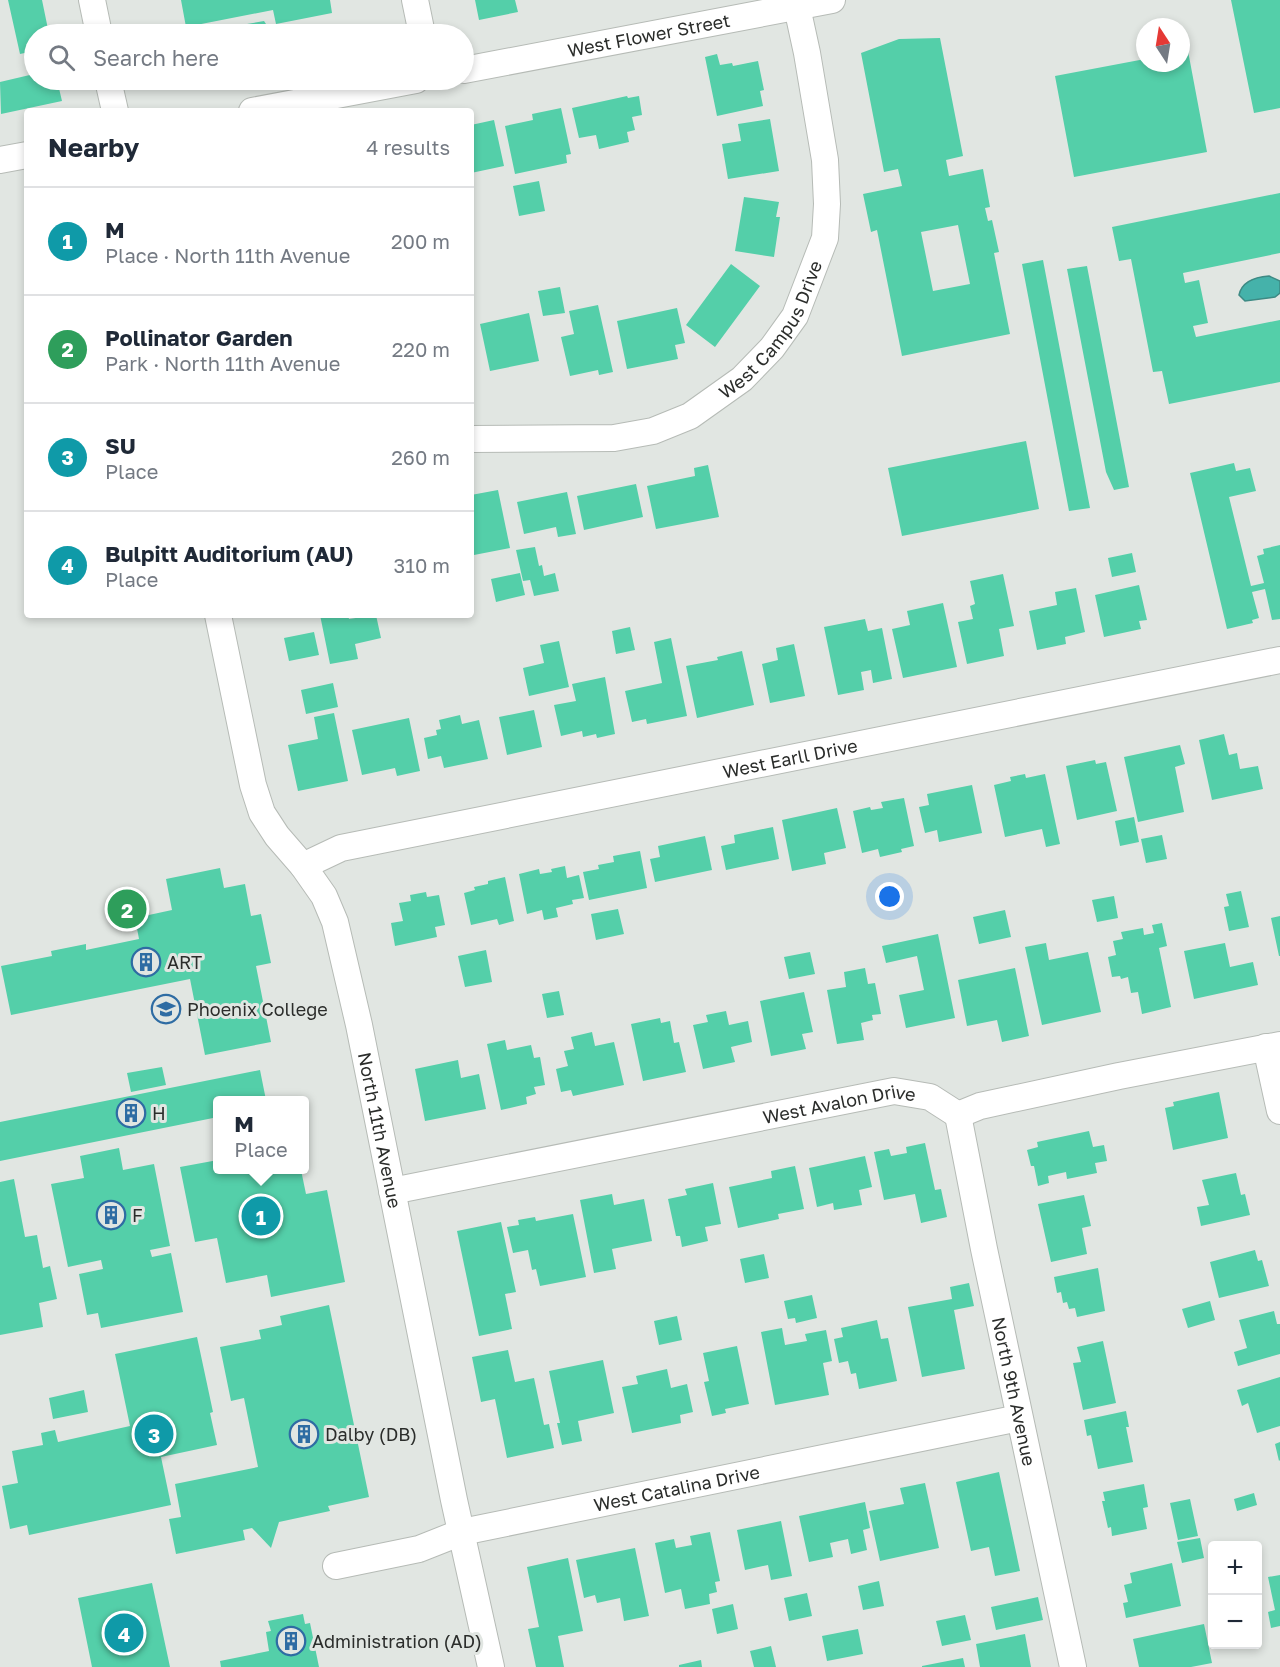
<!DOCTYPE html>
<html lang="en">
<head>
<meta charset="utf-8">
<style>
	:root { --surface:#fff; --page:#f6f6f7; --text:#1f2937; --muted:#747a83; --line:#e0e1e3; --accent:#ea580c }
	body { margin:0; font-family:"Golos Text",sans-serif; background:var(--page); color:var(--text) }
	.controls { position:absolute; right:18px; bottom:18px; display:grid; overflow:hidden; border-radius:6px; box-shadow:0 3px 9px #0003 }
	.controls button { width:54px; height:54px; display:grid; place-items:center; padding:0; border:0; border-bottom:2px solid var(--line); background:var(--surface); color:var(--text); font:30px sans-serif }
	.compass { position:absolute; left:1136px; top:18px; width:54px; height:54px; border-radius:50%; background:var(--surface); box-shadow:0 3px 9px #0003; rotate:348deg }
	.you { position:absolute; left:890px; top:897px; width:21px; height:21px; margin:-15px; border:4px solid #fff; border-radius:50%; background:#1a73e8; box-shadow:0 0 0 9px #1a73e833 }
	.badge { display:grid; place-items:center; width:39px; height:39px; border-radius:50%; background:var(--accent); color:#fff; font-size:20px; font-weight:700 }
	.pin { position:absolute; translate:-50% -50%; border:3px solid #fff; box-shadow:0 2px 6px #0006 }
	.popup { position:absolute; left:213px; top:1096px; width:96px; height:78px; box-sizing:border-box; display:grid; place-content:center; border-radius:6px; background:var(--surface); filter:drop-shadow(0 2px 4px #0005); font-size:20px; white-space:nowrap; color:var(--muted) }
	.popup b { font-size:22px; color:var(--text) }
	.popup::after { content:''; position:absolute; left:50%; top:100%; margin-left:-12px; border:12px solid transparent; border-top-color:var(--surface) }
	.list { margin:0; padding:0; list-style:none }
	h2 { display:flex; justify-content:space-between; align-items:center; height:78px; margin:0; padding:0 24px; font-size:26px }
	h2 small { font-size:20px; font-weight:400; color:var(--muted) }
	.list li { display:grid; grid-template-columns:39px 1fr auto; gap:18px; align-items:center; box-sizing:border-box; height:108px; padding:0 24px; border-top:2px solid var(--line) }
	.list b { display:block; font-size:22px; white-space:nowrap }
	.list p { margin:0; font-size:20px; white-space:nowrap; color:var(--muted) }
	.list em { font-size:20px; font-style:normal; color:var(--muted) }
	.icon { flex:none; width:33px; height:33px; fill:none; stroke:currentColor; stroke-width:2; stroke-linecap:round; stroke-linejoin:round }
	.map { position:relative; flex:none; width:1280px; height:1667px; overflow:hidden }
	.search { position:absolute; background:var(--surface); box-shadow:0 3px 9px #0003; left:24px; top:24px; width:450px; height:66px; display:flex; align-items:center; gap:15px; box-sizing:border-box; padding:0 21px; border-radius:33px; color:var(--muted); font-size:22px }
	.panel { position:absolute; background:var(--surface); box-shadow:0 3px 9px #0003; left:24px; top:108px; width:450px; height:510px; border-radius:6px }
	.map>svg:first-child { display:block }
	.water { fill:#45b2aa; stroke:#3d8a84; stroke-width:1.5 }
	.building { fill:#54cfa9; fill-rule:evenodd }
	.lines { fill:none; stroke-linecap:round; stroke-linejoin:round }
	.minor-casing { stroke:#b6bbb6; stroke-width:28 }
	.minor { stroke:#fff; stroke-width:26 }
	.labels { text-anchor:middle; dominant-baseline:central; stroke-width:6; stroke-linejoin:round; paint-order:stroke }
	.street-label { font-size:18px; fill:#2b2d2b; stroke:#e1e6e2 }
	.poi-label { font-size:18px; fill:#2b2d2b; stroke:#e1e6e2; text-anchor:start }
</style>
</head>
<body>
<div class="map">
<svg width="1280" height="1667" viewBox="0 0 1280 1667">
	<rect width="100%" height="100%" fill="#e1e6e2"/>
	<!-- water -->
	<path class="water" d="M1269,276l11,5v12l-5,4 -30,4 -6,-6c3,-14 16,-18 30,-19z"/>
	<!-- building -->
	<path class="building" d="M8,0h34l7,34h-15v17l-14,3z
		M181,0h149l2,13 -56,11 -3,-14 -87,17z
		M475,0h40l3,12 -39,8z
		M1231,0h49v108l-26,5z
		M264,21l2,3 2,10h-66l19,-5 12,2 2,-5z
		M940,38l23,118 -17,4 3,16 34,-7 7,38 -5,1 3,13 4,-1 7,32 -5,1 16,81 -108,22 -25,-126 -6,2 -8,-38 39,-8 -4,-17 -14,3 -23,-119 38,-14zM958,225l12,59 -37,7 -12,-59z
		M1188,51l19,101 -133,25 -19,-101 90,-17v4h36v-11z
		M717,54l3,11 12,-2 1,3 25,-5 6,29 -4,1 3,15 -46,10 -12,-59z
		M34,74v6h23l5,21 -61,13 -1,-32z
		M627,96l1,2 11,-2 3,19 -10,2 3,13 -8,2 2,10 -30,7 -3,-14 -17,3 -7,-30z
		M561,108l10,46 -5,1 1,8 -52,11 -10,-48 28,-6 -1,-6z
		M770,119l9,52 -51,8 -6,-35 19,-3 -3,-17z
		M494,120l10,46 -33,7v-48z
		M539,181l6,30 -26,5 -6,-30z
		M1280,193v60l-97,20 2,10 14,-3 9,43 -15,3 3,11 84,-17v62l-111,22 -7,-33 -9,1 -22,-113 -12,2 -7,-34z
		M744,197l35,5 -3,15h4l-6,40 -39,-6z
		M1043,260l47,248 -21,3 -47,-247z
		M731,264l29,22 -45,61 -29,-22z
		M1087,266l42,221 -15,3 -8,-18 -39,-203z
		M560,287l5,26 -22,3 -5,-25z
		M598,305l15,67 -14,3 -1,-5 -28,6 -9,-39 13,-3 -5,-23z
		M677,308l8,35 -10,2 3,14 -51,10 -10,-48z
		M529,313l10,48 -49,10 -10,-47z
		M1026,441l13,68 -137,27 -14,-68z
		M1234,463l2,8 14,-3 6,23 -27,6 22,89 13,-3 -7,-27 7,-2 -1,-5 17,-4v74l-8,1 -7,-31 -13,3 7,26 -7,2 1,3 -26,6 -37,-156z
		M708,465l11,52 -63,12 -9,-43 48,-10 -1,-8z
		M636,484l7,33 -59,13 -7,-34z
		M498,490l12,58 -36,7 -3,-13v-47z
		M567,492l9,42 -18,3 -2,-10 -32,7 -7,-32z
		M535,547l4,19 3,-1 2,11 11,-3 4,18 -25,5 -4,-16 -7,1 -7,-31z
		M1132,553l4,19 -24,5 -4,-19z
		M520,573l5,22 -29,7 -5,-23z
		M1003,574l11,52 -15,3 5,27 -37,8 -9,-42 15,-3 -3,-13 5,-2 -5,-23z
		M1139,585l8,35 -8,1 2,8 -37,8 -9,-42z
		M1076,588l9,44 -20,5 1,7 -29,6 -8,-39 28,-6 -2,-13z
		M943,603l14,64 -54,11 -11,-49 18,-4 -3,-14z
		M320,615h28l1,4 27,-4 5,23 -26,6 3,15 -28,5z
		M865,619l3,12 14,-3 10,51 -19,4 -2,-13 -10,2 3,18 -26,5 -14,-68z
		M630,627l5,23 -19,4 -4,-23z
		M314,632l5,23 -30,6 -5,-23z
		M671,638l16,78 -40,8 -1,-5 -14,3 -7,-31 37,-8 -8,-41z
		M559,641l10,46 -40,9 -6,-28 21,-5 -4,-18z
		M794,644l11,52 -35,7 -8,-39 16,-4 -2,-12z
		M742,651l12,54 -57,13 -11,-52 32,-6 -1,-3z
		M605,677l10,57 -18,4 -1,-4 -13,3 -1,-6 -21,5 -7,-31 22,-4 -4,-17z
		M333,683l5,24 -32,7 -5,-24z
		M534,710l8,37 -35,8 -8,-38z
		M334,713l14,68 -50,10 -10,-46 30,-6 -4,-22z
		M460,715l2,9 17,-4 9,39 -44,9 -3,-12 -13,3 -4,-21 13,-3 -1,-5 5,-1 -2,-9z
		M409,718l11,53 -23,5 -2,-8 -33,7 -10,-45z
		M1224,734l5,21 8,-2 3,16 18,-3 5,23 -51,11 -13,-60z
		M1180,745l5,19 -10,3 9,45 -46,10 -14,-65z
		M1095,760l1,4 10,-2 11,49 -40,9 -11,-54z
		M1025,774l1,4 19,-4 15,70 -14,3 -4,-18 -37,8 -11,-52 17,-4 -1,-4z
		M972,785l10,48 -43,9 -2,-12 -12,3 -6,-26 10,-2 -2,-11z
		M904,798l10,48 -13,3 1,3 -22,5 -2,-8 -16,4 -9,-42 17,-4 1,3 12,-2 -2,-6z
		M837,808l9,40 -22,5 2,11 -34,7 -10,-51z
		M1134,817l5,25 -19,4 -5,-25z
		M773,827l6,32 -53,11 -5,-24 14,-3 -1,-8z
		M1162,835l5,24 -21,4 -5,-24z
		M705,836l7,34 -57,12 -5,-23 10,-2 -2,-11z
		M640,851l7,37 -58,12 -6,-28 16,-3 -1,-4 16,-3 -1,-6z
		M565,866l2,12 12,-3 5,23 -12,2 1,4 -17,4 2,9 -14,3 -2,-10 -15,4 -8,-40 20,-5 1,5 12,-2 -1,-3z
		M220,868l4,20 21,-4 6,32 10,-2 10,49 -15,3 15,76 -66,13 -15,-76 -179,36 -10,-49 51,-10 -1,-5 35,-7v6l53,-11 -4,-21 37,-8 -6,-31z
		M505,877l9,44 -15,4 -2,-6 -26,6 -7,-32 11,-3 -1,-3 14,-3v-3z
		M1241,891l8,36 -20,4 -5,-24 5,-1 -3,-12z
		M426,892l1,5 12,-2 6,30 -10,2 2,10 -42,9 -4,-23 12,-2 -4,-18 12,-2 -1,-6z
		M1114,896l4,22 -21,4 -5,-22z
		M618,909l6,25 -28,6 -5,-26z
		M1005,910l6,27 -32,7 -6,-27z
		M1280,916v40h-1l-8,-38z
		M1162,923l5,23 -8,2 12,59 -29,7 -4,-22 -7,1 -3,-16 -7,2 -1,-3 -8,1 -4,-20 8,-2 -3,-14 10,-2 -2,-7 22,-4 1,7 10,-2 -2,-8z
		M938,934l17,84 -49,10 -7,-33 25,-5 -7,-34 -31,7 -4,-17z
		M1046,943l3,17 39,-8 13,60 -59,13 -17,-78z
		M1225,943l5,24 23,-5 5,23 -64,14 -10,-48z
		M486,950l6,32 -27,5 -7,-31z
		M810,952l5,22 -26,5 -5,-22z
		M865,968l3,16 7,-1 6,31 -9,1 1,5 -12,3 3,17 -27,4 -10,-54 19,-3 -2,-15z
		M1015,968l14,68 -27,6 -5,-22 -30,6 -9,-46z
		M559,991l5,24 -17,3 -5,-24z
		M804,992l9,40 -11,2 4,15 -35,7 -11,-55z
		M726,1011l3,14 19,-4 4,21 -21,5 4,15 -32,7 -10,-44 15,-3 -2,-7z
		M660,1018l1,5 9,-2 4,22 5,-1 7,30 -43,9 -12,-57z
		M592,1032l3,14 19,-4 10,43 -51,11 -2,-6 -10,2 -5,-23 12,-3 -4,-15 10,-2 -3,-12z
		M505,1040l2,10 24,-5 3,13 6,-1 5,28 -11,2 2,7 -10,3 1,7 -26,6 -14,-66z
		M458,1060l3,18 18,-4 7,35 -61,12 -10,-52z
		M162,1067l4,18 -35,7 -4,-19z
		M260,1070l6,30h-48v17l-218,44v-39z
		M1219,1092l9,46 -55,12 -8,-42 9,-2 -1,-4z
		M1089,1131l4,16 11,-2 3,16 -12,2 2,10 -30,6 -1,-7 -18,4 1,7 -11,3 -4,-20h-3l-4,-16 11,-3 -1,-5z
		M925,1143l10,47 6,-1 6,28 -26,6 -6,-29 -31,6 -10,-48 15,-3 2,7 16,-3 -1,-6z
		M119,1148l4,22 31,-6 16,82 -20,4 2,7 19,-4 12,59 -82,16 -3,-15 -11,2 -8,-41 24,-5 -2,-9 -33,7 -17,-83 33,-6 -4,-22z
		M865,1156l7,31 -13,3 3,15 -28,5 -1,-7 -16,4 -8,-39z
		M218,1160v10h83l5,24 21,-4 18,92 -74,15 -4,-22 -41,8 -9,-45 -22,4 -15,-75z
		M795,1166l9,43 -26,5 1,5 -41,9 -9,-41 43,-9 -1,-7z
		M1236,1173l5,22 4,-1 5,21 -49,11 -4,-19 12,-2 -7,-25z
		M14,1179l11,58 12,-2 6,33 7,-2 7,33 -18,4 4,24 -43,8v-153z
		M713,1183l8,41 -16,3 3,14 -26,6 -2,-11h-4l-8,-37 19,-4 -2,-6z
		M612,1194l2,11 30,-6 8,42 -40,8 4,20 -22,4 -14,-73z
		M1084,1195l7,31 -9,2 5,26 -36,8 -13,-58z
		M573,1214l13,63 -46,9 -4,-17 -4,1 -4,-20 -15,3 -6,-26 12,-2 -1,-5 17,-3 1,4z
		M501,1222l15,70 -11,2 7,35 -33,7 -22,-105z
		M1255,1250l3,11 4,-1 7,26 -50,12 -9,-36z
		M764,1254l5,24 -24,5 -5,-24z
		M1098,1268l7,43 -28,6 -2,-9 -6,1 -2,-7 -4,1 -2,-11 -4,1 -3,-16z
		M969,1283l5,23 -20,4 11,59 -43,8 -14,-70 44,-8 -2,-12z
		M812,1295l5,23 -21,5 -1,-5 -7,1 -4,-18z
		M1210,1301l5,19 -27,8 -6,-19z
		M329,1305l40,192 -41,9 2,5 -51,11 -8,26 -19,-20 -9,2 2,10 -69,14 -7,-35 12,-2 -6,-33 83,-17 -14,-69 -13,3 -11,-54 41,-8 -2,-9 23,-5 -2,-9z
		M1274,1311l3,13h3v30l-42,12 -4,-14 13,-4 -8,-28z
		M677,1316l5,24 -23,5 -5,-24z
		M877,1320l4,19 7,-1 9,43 -38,8 -3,-16 -5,1 -3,-13 -9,2 -5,-24 9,-2 -2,-9z
		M782,1328l3,17 22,-4 -2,-7 21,-4 6,31 -9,2 6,32 -54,10 -14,-73z
		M197,1337l16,75 -3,1 7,32 -56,12 10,48 -142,30 -2,-10 -17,4 -8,-43 16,-3 -6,-32 31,-6 -2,-12 14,-3 3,12 72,-16 -15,-72z
		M1103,1341l13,62 -33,7 -10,-47 8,-1 -4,-15z
		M737,1346l12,58 -24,5 1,4 -14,3 -8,-34 5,-1 -6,-28z
		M508,1350l7,32 19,-4 10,47 5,-1 5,24 -47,10 -12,-59 -14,3 -9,-45z
		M603,1360l11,53 -36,8 4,20 -20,4 -5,-22h3l-11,-52z
		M667,1369l4,19 16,-4 6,28 -13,3 1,8 -49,10 -10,-46 16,-3 -2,-8z
		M1280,1377v49l-23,7 -9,-30 -6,3 -5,-16z
		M84,1390l4,22 -35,7 -4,-21z
		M1126,1411l3,16h-3l7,35 -35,7 -7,-34 -4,1 -3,-16z
		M1280,1442v18l-1,1 -4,-17z
		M999,1472l21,99 -25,5 -6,-29 -18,4 -15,-69z
		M925,1483l14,65 -59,13 -11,-50 35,-7 -4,-16z
		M1144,1484l4,23 -5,1 4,21 -35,7 -1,-9 -3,1 -6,-27h3l-2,-9z
		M1254,1493l3,12 -20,6 -3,-12z
		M1190,1499l8,37 -20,4 -8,-37z
		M865,1502l5,26 -7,2 4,20 -16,4 -3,-15 -18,4 3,14 -24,5 -10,-46z
		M781,1521l11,55 -21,4 -3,-15 -23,5 -8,-40z
		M710,1532l10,49 -5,1 2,10 -8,2 1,10 -25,5 -4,-20 -16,4 -10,-50 19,-4 2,9 16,-3 -2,-9z
		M1200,1538l4,20 -22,5 -5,-21z
		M635,1548l14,68 -25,5 -4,-23 -23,5 -2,-8 -11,3 -8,-38z
		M568,1558l15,73 -25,5 6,31h-28l-8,-38 11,-2 -12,-60z
		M1172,1563l9,43 -55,12 -3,-15 5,-1 -4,-17 8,-2 -2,-10z
		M1280,1575v51l-9,2 -3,-16 7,-2 -7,-33z
		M879,1581l5,25 -21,4 -5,-24z
		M152,1583l18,84h-78l-14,-69z
		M807,1593l5,23 -23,5 -5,-23z
		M1038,1597l5,23 -47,10 -5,-23z
		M733,1604l5,25 -21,5 -5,-25z
		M303,1614l2,10 5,-1 9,44h-98l-1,-6 49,-10 -3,-19 5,-1 -3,-10z
		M965,1615l6,25 -29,6 -6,-25z
		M1204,1624l8,39 -21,4h-52l-6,-28z
		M858,1629l5,25 -36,7 -5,-25z
		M1025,1634l6,33h-51l-4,-23z
		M771,1646l5,21h-22l-4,-16z
		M963,1658l2,9h-43v-1z
		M701,1660l1,7h-23v-2z"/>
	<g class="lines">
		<!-- minor casing -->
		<g class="minor-casing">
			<g id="minor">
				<path d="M92,0l7,34"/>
				<path d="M415,0l7,34"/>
				<path id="s1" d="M464,70l368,-70"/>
				<path d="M108,80l7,31"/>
				<path d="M252,111l164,-31"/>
				<path d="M0,160l27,-5"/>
				<path id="s2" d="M471,439l143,-1 39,-7 37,-15 52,-37 30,-31 23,-32 30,-78 2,-34 -2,-44 -18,-107 -10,-46"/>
				<path id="s3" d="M218,615l35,170 9,28 15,23 26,30 21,30 11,26 24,103 95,475 37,167"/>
				<path id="s4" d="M303,866l38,-18 939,-188"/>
				<path d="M1266,1047l14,64"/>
				<path id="s5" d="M958,1115l26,134 89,418"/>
				<path d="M958,1115l22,-9 139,-30 161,-31"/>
				<path id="s6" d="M392,1191l502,-100 36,6 28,18"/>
				<path id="s7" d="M336,1566l83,-17 43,-17 557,-114"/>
			</g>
		</g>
		<!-- minor -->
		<use href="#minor" class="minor"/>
	</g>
	<!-- icons -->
	<defs>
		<g id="building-ring" transform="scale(1.5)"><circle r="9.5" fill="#e1e6e2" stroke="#2e6ca3" stroke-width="1.5"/><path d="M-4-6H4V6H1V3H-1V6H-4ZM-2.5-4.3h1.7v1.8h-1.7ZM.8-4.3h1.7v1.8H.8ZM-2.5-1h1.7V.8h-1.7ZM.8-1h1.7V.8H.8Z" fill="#2e6ca3"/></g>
		<g id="university-ring" transform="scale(1.5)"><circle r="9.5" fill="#e1e6e2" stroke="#2e6ca3" stroke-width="1.5"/><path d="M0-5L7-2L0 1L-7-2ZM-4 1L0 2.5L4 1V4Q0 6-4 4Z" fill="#2e6ca3"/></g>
	</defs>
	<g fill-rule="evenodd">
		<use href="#building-ring" x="146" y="962"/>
		<use href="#university-ring" x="166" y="1009"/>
		<use href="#building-ring" x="131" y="1113"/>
		<use href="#building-ring" x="111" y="1215"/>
		<use href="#building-ring" x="304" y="1434"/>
		<use href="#building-ring" x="291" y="1641"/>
	</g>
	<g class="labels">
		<!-- street labels -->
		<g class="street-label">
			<text stroke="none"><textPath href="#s1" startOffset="188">West Flower Street</textPath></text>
			<text stroke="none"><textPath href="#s2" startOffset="344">West Campus Drive</textPath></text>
			<text stroke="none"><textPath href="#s4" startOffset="500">West Earll Drive</textPath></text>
			<text stroke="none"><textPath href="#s6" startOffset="456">West Avalon Drive</textPath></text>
			<text stroke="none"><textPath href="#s3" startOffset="548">North 11th Avenue</textPath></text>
			<text stroke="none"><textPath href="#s5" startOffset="282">North 9th Avenue</textPath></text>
			<text stroke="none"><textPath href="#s7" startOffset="350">West Catalina Drive</textPath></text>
		</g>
		<!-- poi labels -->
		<g class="poi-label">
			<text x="167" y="962">ART</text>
			<text x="187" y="1009">Phoenix College</text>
			<text x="152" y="1113">H</text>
			<text x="132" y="1215">F</text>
			<text x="325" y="1434">Dalby (DB)</text>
			<text x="312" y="1641">Administration (AD)</text>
		</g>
	</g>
</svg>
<div class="controls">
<button>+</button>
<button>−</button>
</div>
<svg class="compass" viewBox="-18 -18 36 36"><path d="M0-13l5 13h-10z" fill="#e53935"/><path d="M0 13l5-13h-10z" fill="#747a83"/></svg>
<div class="you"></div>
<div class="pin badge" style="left:261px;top:1216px;background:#0f9aa8">1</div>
<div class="popup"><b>M</b>Place</div>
<div class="pin badge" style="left:127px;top:909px;background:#2e9e5b">2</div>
<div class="pin badge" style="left:154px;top:1434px;background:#0f9aa8">3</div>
<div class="pin badge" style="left:124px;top:1633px;background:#0f9aa8">4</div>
<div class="search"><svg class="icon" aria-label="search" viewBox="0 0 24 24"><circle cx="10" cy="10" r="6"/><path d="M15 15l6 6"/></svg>Search here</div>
<section class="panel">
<h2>Nearby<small>4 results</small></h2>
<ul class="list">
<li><span class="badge" style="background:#0f9aa8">1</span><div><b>M</b><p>Place · North 11th Avenue</p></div><em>200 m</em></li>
<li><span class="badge" style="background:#2e9e5b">2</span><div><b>Pollinator Garden</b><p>Park · North 11th Avenue</p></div><em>220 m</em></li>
<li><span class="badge" style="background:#0f9aa8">3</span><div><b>SU</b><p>Place</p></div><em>260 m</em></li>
<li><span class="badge" style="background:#0f9aa8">4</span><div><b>Bulpitt Auditorium (AU)</b><p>Place</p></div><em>310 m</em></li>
</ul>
</section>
</div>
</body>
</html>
